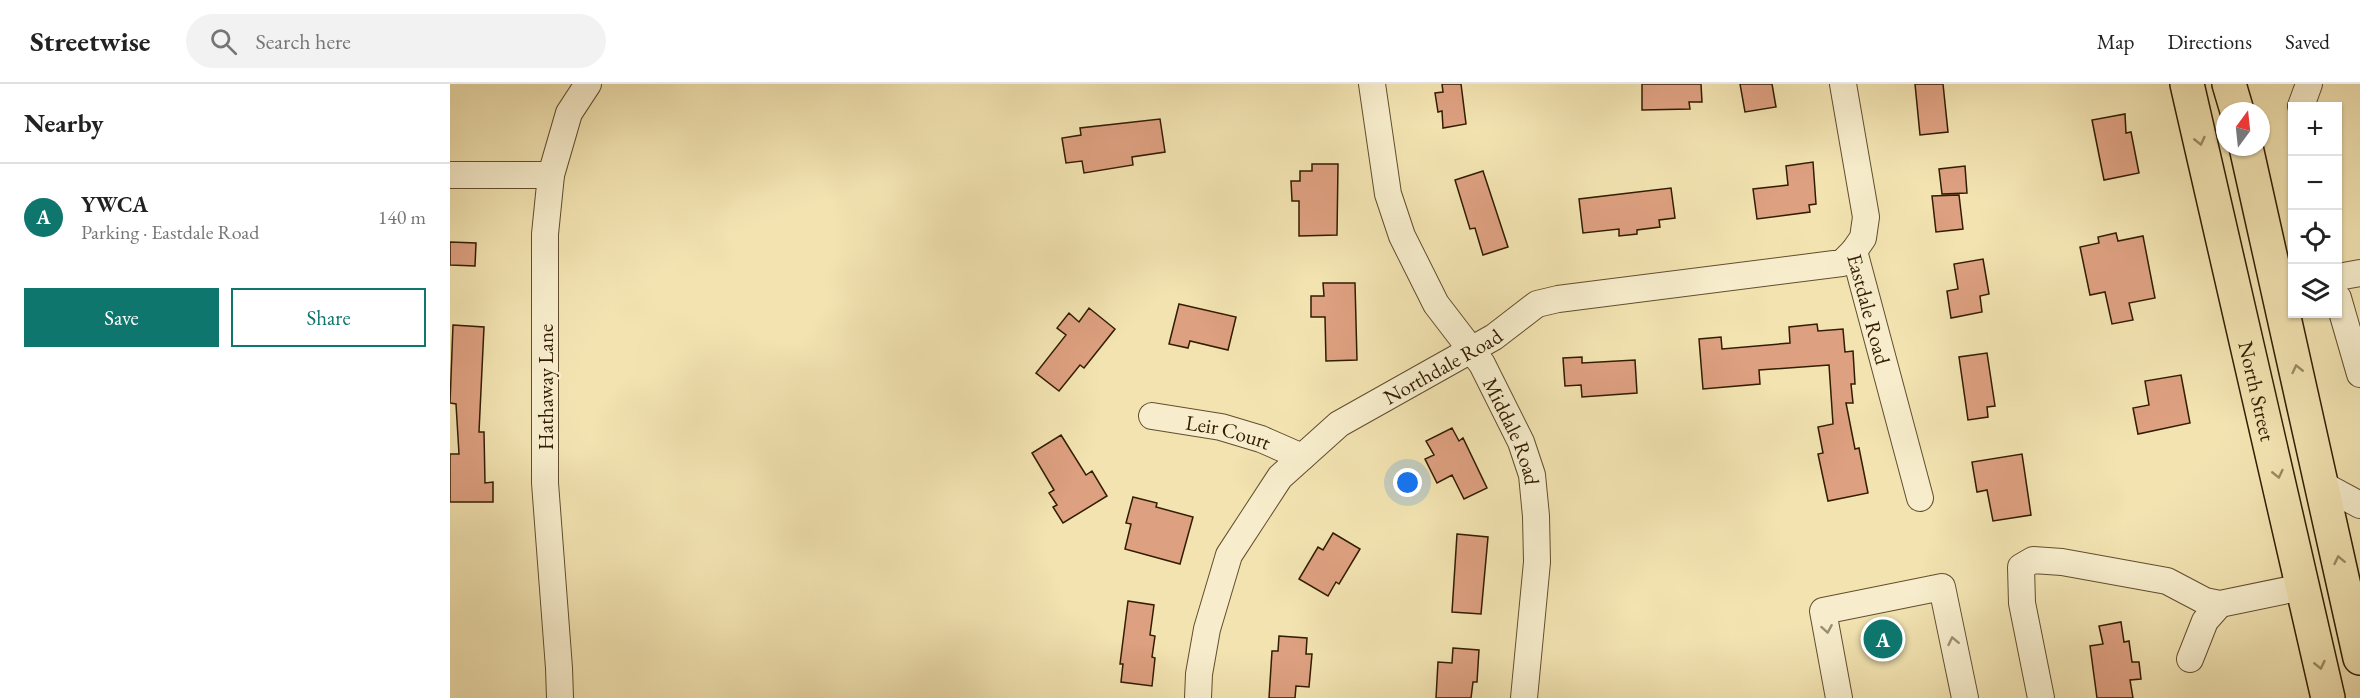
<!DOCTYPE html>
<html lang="en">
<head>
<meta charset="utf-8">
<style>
	:root { --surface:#fff; --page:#f2f2f2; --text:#222; --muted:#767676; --line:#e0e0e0; --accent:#0f766e }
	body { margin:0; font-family:"EB Garamond",serif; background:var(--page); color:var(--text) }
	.controls { position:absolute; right:18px; top:18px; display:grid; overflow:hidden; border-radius:0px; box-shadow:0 2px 4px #0004 }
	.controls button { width:54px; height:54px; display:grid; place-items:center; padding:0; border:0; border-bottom:2px solid var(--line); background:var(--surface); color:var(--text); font:30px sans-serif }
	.compass { position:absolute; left:1766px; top:18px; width:54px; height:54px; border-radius:50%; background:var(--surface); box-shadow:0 2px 4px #0004; rotate:15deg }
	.you { position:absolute; left:958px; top:399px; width:21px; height:21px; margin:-15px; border:4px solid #fff; border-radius:50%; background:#1a73e8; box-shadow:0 0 0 9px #1a73e833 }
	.badge { display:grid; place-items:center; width:39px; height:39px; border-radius:50%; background:var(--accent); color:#fff; font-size:20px; font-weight:700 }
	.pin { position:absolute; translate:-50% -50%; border:3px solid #fff; box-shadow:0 2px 6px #0006 }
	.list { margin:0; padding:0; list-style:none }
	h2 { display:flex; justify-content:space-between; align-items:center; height:78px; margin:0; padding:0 24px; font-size:26px }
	h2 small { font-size:20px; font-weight:400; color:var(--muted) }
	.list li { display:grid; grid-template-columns:39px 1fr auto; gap:18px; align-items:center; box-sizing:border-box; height:108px; padding:0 24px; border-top:2px solid var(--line) }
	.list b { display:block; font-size:22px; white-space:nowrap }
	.list p { margin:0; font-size:20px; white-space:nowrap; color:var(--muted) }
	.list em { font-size:20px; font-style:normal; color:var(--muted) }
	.actions { display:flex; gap:12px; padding:18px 24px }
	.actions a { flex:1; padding:14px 0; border:2px solid var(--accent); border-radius:0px; text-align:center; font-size:21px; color:var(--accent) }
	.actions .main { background:var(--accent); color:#fff }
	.icon { flex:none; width:33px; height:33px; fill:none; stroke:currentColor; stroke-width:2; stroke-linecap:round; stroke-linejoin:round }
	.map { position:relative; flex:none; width:1910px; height:614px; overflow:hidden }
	header { display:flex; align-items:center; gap:36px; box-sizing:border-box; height:84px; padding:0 30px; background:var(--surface); border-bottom:2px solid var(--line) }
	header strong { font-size:28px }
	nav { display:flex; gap:33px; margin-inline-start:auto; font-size:21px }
	.search { width:420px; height:54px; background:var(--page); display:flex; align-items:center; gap:15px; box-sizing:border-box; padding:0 21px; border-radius:33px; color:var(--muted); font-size:22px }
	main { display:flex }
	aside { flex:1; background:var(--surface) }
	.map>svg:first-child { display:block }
	.building { fill:#dda080; stroke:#321d02; stroke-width:1.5 }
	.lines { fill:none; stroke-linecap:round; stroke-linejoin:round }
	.minor-casing { stroke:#624e2e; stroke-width:28 }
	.major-casing { stroke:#321d02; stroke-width:36 }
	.minor { stroke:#f7edcc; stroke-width:26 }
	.major { stroke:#f2e3b1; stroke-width:33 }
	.oneway { stroke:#9c8a62 }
	.oneway2 { stroke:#9e8f71 }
	.labels { text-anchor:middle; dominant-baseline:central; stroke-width:5; stroke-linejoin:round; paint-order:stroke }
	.street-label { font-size:21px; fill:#321d02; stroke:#f7edcc }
</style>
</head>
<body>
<header>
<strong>Streetwise</strong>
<div class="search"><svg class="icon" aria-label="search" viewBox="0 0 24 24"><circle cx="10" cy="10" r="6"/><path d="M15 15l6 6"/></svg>Search here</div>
<nav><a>Map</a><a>Directions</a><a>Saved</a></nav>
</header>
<main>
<aside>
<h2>Nearby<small></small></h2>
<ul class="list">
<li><span class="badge">A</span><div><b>YWCA</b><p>Parking · Eastdale Road</p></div><em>140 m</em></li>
</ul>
<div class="actions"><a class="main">Save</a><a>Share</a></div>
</aside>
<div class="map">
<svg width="1910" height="614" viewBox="0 0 1910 614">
	<rect width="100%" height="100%" fill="#f2e3b1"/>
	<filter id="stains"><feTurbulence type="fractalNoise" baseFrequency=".00333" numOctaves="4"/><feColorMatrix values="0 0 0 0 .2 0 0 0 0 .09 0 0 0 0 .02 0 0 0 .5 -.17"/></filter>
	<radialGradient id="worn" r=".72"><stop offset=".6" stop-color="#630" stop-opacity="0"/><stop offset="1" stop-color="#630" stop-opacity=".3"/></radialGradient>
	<!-- building -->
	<path class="building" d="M992,0h19l5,40 -23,4 -1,-17 -4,1 -3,-19 8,-1z
		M1192,0h59l1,18h-13l1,7 -48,1z
		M1290,0h32l4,23 -31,5z
		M1465,0h28l5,48 -28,3z
		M1675,30l1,19 5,-1 8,41 -35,7 -12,-60z
		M710,35l5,33 -33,5 1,8 -49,8 -2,-12 -16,2 -4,-25 19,-3 -1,-7z
		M1363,78l3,42 -7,1 1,7 -53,7 -4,-30 35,-4 -2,-19z
		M862,80h26l-1,71 -38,1v-35h-7l-1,-20h9v-10h12z
		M1515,82l2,27 -25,1 -3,-25z
		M1033,87l25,76 -25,8 -8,-27 -5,1 -15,-49z
		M1221,104l4,30 -16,2 1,7 -23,3v4l-18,2v-7l-36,4 -4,-34z
		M1509,111l4,34 -27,3 -4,-36z
		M1666,149l2,8 25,-5 12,62 -26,5 4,17 -21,4 -7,-32 -15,3 -10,-48 19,-4 -1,-6z
		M0,158l26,1 -1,23 -25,-1z
		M1533,175l6,35 -9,2 2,16 -31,6 -4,-27 11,-2 -4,-25z
		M873,199h32l2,77 -31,1 -1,-44h-14v-21h13z
		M729,220l57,13 -8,33 -38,-9 -2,7 -19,-4z
		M639,224l26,21 -31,39 -4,-3 -21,26 -23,-18 30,-38 -9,-7 12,-15 10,9z
		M1367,240l1,7 25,-2 2,23 8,-1 2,33h-4l2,19h-7l9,46 4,-1 9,45 -40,8 -10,-47 5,-1 -5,-26 15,-3 -4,-59 -70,5 1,14 -57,5 -4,-50 22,-2 1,12 68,-6 -1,-16z
		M3,241l31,2 -5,105h5l1,51 8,-1v20h-43v-48h9l-3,-50 -6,-1z
		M1537,269l8,53 -8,1 1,10 -20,3 -9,-63z
		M1132,273v6l53,-3 2,33 -55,4 -1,-12 -16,1 -2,-28z
		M1731,291l9,48 -52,11 -5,-26 16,-3 -4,-24z
		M1002,344l7,13 4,-3 24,50 -23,11 -12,-24 -15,8 -12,-24 9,-4 -8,-14z
		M611,351l25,40 6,-4 15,25 -44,27 -10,-16 4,-2 -8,-12 5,-3 -22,-37z
		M1572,370l9,61 -38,6 -6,-31 -10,2 -5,-30z
		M683,413l24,6 -1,4 37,10 -13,47 -55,-15 6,-25 -5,-1z
		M883,449l27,16 -21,35 -3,-2 -8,14 -29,-17 19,-32 5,3z
		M1007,450l31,3 -7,77 -29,-2z
		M678,517l26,4 -4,30 5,1 -3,21 3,1 -3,28 -31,-4 2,-18h-3z
		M1671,538l3,20 5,-1 3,21h7l2,17 -11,1 3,18h-36l-7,-52 13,-2 -4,-18z
		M829,552l28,2 -1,16h6l-3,33 -13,-1 -1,12h-26l3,-47h6z
		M1003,564l26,2 -2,32h-4l-2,16h-35l2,-36 14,1z"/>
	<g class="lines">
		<!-- minor casing -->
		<g class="minor-casing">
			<g id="minor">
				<path id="s1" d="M922,0l16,110 14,42 34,68 46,60 39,78 11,33 4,41 1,46 -13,136"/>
				<path id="s2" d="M1393,0l23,133 -3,21 -9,13 66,247"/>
				<path d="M1851,22l8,-22"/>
				<path d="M0,91h101"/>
				<path d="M1888,193l22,-4"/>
				<path d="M1888,214l22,76"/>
				<path id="s3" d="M702,332l69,11 40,12 41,18"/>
				<path d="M1873,401l37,20"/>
				<path d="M1740,575l15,-38 15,-17"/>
				<path d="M110,614l-1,-30 -14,-185v-249l6,-59 18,-62 19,-29"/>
				<path id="s4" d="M748,614l1,-24 8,-45 22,-74 51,-78 59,-53 155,-87 43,-33 21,-5 284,-36 12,-12"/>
				<path d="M1389,614l-16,-87 119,-24 23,111"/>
				<path d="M1591,614l-19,-95 -1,-36 12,-7 29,2 105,19 38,20 15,3 82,-17"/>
			</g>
		</g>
		<!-- major casing -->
		<g class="major-casing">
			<g id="major">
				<path id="s5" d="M1737,0l141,614"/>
				<path d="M1779,0l8,27"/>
				<path d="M1796,63l114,511"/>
			</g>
		</g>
		<!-- minor -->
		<use href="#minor" class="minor"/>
		<!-- major -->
		<use href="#major" class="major"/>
	</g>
	<!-- one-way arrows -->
	<defs><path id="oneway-chevron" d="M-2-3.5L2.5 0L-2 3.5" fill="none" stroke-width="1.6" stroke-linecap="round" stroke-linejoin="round" transform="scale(1.5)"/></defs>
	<g class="oneway">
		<use href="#oneway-chevron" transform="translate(1750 57) rotate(77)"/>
		<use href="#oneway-chevron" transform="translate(1847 285) rotate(-103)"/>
		<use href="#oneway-chevron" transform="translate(1828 390) rotate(77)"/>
		<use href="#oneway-chevron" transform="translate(1889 476) rotate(-102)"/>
		<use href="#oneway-chevron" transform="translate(1870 581) rotate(77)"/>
	</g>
	<g class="oneway2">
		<use href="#oneway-chevron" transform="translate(1377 545) rotate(80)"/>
		<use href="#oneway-chevron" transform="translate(1503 557) rotate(-102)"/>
	</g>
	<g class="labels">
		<!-- street labels -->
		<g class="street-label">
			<text stroke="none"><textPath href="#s2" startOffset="232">Eastdale Road</textPath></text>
			<text stroke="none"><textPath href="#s4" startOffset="438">Northdale Road</textPath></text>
			<text transform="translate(95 303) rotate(-90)">Hathaway Lane</text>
			<text stroke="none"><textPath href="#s5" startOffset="315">North Street</textPath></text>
			<text stroke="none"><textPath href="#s1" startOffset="381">Middale Road</textPath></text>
			<text stroke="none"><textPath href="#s3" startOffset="78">Leir Court</textPath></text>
		</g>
	</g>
	<rect width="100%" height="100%" filter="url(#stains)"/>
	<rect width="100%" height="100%" fill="url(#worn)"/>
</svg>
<div class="controls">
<button>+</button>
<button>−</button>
<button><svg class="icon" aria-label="locate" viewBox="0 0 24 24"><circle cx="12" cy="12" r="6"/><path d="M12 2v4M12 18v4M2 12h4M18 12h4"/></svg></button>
<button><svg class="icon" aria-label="layers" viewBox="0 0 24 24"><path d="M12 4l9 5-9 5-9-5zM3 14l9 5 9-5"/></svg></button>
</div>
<svg class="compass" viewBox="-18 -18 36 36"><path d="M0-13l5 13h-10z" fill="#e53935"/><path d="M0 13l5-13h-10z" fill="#767676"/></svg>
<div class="you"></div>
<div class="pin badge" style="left:1433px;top:555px">A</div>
</div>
</main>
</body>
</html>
